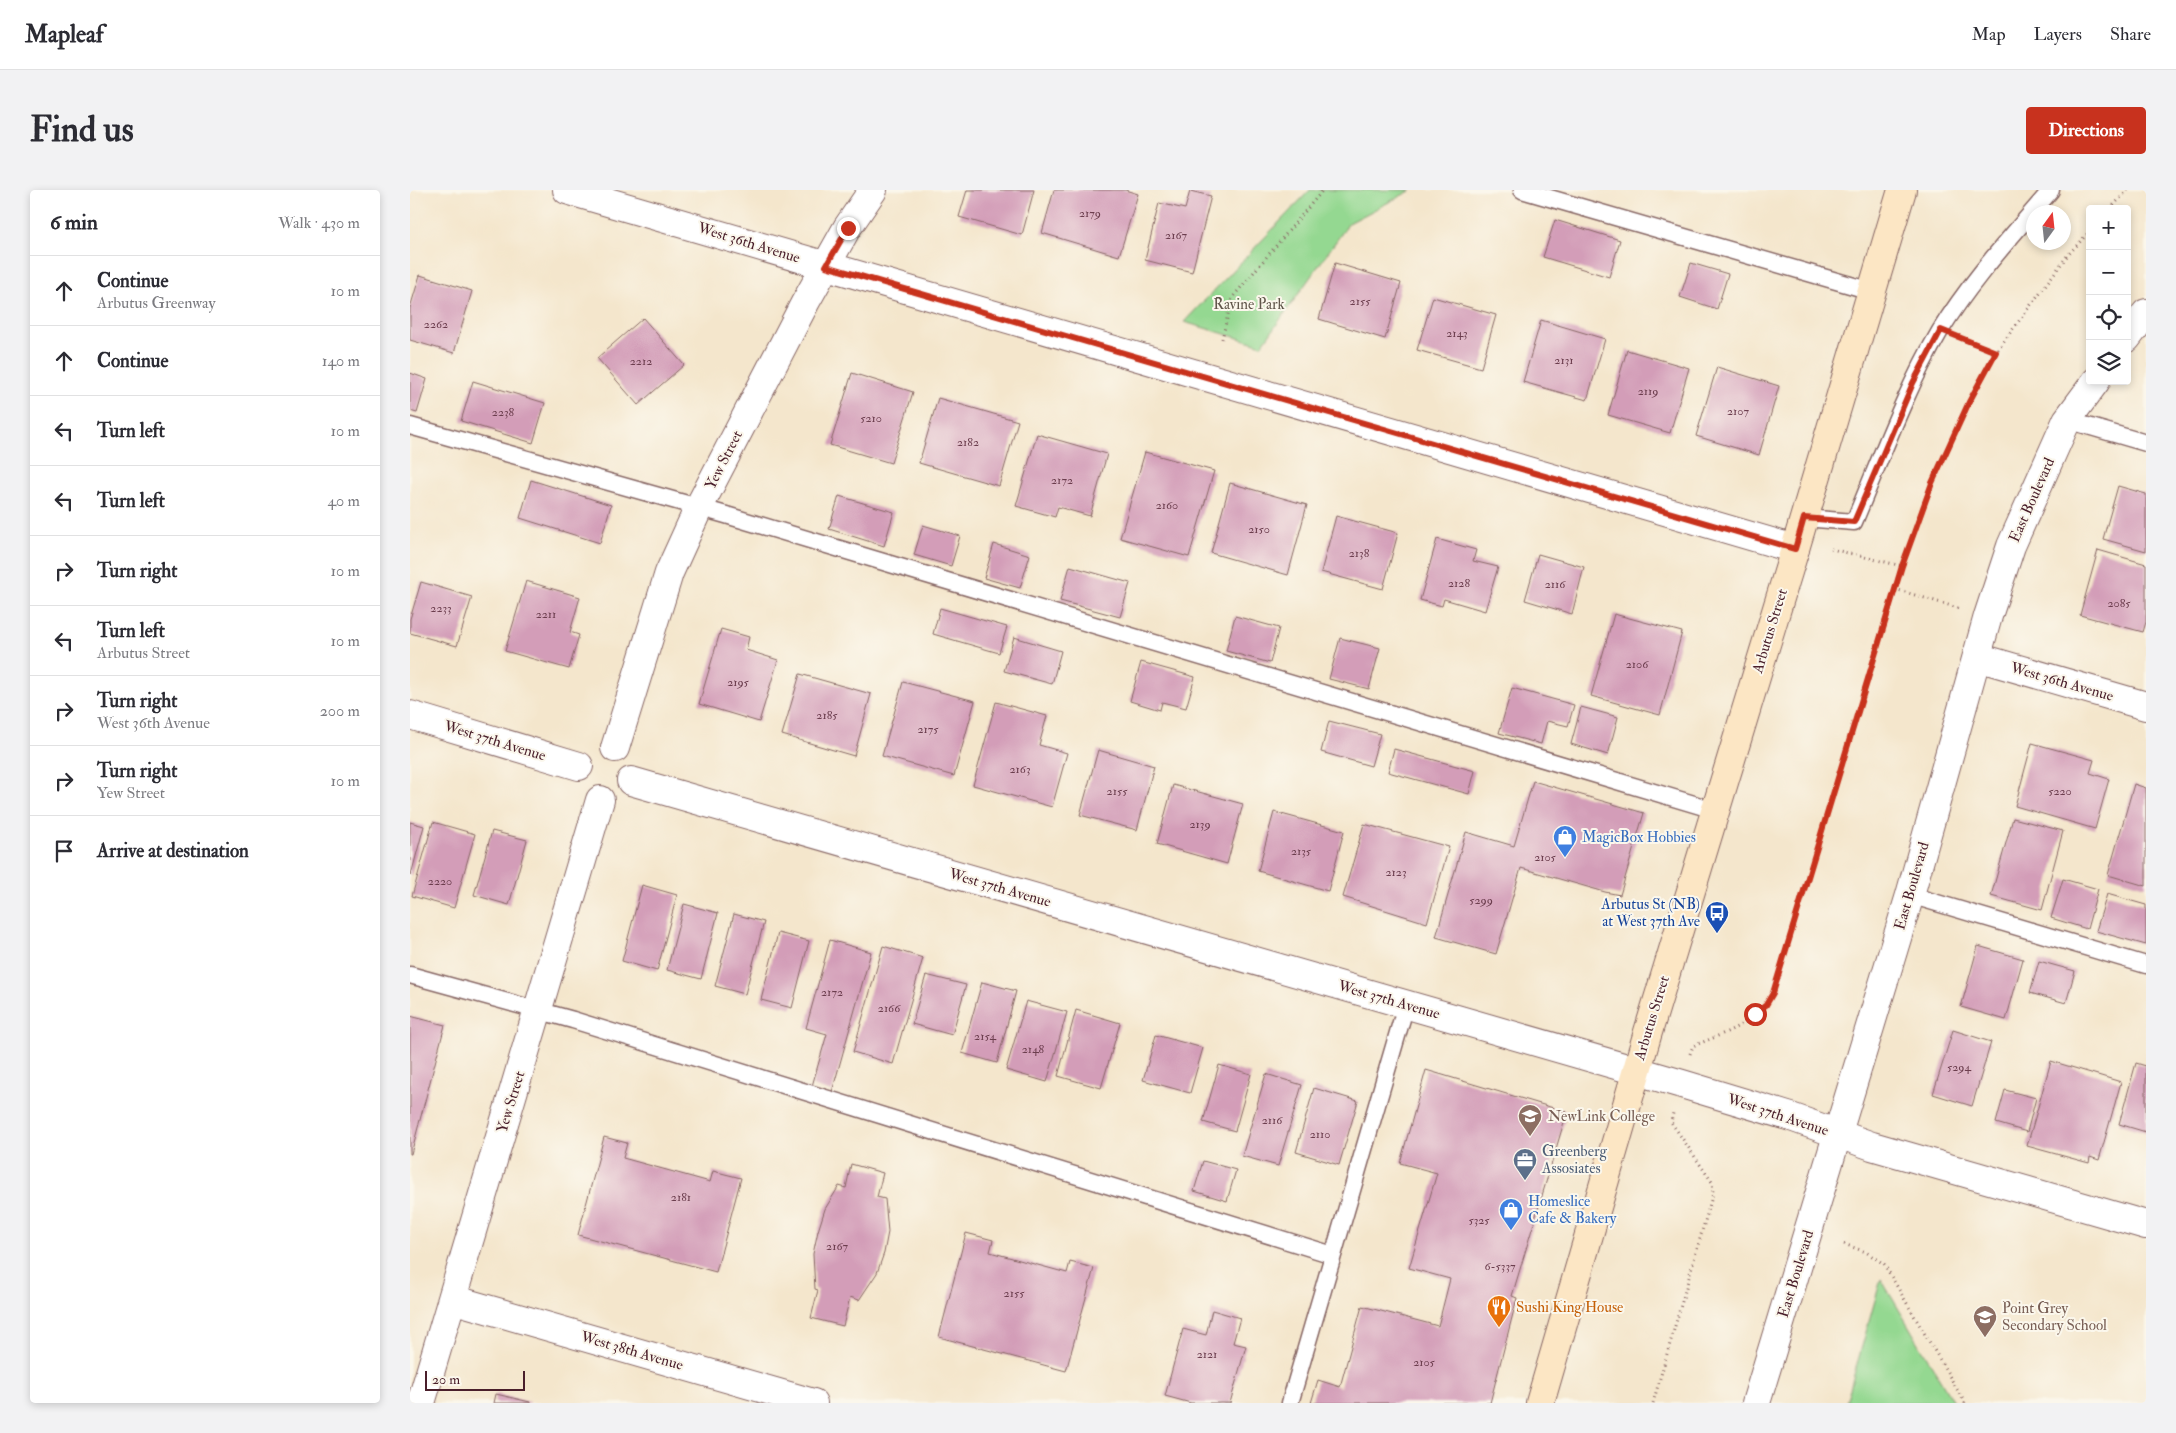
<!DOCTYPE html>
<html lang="en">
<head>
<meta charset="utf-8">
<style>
	:root { --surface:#fff; --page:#f2f2f3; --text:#2b2b33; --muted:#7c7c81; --line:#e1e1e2; --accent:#c8321e }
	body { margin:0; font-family:"IM FELL Double Pica",serif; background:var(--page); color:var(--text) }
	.controls { position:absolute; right:15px; top:15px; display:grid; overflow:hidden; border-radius:5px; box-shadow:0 2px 8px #0003 }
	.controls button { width:45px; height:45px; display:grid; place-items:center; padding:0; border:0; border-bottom:1px solid var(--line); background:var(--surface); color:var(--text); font:25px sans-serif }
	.compass { position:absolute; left:1616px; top:15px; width:45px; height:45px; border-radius:50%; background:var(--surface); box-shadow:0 2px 8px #0003; rotate:15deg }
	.scale { position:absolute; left:15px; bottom:12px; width:100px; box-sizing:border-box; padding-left:5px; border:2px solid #4a1f2b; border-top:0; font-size:14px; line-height:18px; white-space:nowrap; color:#4a1f2b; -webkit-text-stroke:4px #fbf7ec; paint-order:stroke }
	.stop { position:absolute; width:15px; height:15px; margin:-11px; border:4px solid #c8321e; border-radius:50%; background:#fff }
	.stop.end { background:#c8321e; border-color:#fff; box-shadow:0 1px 5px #0008 }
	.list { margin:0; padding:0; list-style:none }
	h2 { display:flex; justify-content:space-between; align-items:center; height:65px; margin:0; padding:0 20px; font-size:21px }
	h2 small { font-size:16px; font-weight:400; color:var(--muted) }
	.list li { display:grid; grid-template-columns:32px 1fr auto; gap:15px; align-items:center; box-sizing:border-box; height:70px; padding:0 20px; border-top:1px solid var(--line) }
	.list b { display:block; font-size:19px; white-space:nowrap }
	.list p { margin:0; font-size:16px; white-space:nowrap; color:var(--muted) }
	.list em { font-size:16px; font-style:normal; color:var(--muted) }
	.icon { flex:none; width:28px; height:28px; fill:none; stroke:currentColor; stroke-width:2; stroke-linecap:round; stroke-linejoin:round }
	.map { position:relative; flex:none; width:1736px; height:1213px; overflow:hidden; border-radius:5px }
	header { display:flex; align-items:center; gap:30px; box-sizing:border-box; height:70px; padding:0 25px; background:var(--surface); border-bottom:1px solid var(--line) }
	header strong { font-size:24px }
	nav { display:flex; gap:28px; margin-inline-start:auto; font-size:18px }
	.intro { display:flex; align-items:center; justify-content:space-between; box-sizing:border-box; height:120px; padding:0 30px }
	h1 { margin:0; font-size:35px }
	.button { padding:12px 22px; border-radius:5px; background:var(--accent); color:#fff; font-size:18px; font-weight:700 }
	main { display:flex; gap:30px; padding:0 30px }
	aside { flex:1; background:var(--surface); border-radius:5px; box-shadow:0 2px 8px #0003 }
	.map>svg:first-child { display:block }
	.green { fill:#94d891; stroke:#6f7c5e }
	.building { fill:#d39db8 }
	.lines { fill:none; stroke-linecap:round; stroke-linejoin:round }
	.lane-casing { stroke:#866563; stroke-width:19 }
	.street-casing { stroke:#866563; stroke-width:30 }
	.secondary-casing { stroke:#866563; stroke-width:30 }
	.path { stroke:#866563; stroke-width:3; stroke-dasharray:1 4; stroke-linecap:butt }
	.lane { stroke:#fff; stroke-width:16 }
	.street { stroke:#fff; stroke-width:28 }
	.secondary { stroke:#fce6c4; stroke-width:28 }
	.route { stroke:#c8321e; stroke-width:6 }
	.labels { text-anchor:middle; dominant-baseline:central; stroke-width:4; stroke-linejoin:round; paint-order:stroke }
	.number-label { font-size:12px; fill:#6c3e4e }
	.street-label { font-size:15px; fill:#4a1f2b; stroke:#fbf7ec }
	.park-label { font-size:15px; fill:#60564a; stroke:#fbf7ec }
	.shop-label { font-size:15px; fill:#366cbe; stroke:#fbf7ec; text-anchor:start }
	.transit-label { font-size:15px; fill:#164399; stroke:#fbf7ec; text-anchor:end }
	.education-label { font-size:15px; fill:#785e54; stroke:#fbf7ec; text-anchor:start }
	.service-label { font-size:15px; fill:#4e5e75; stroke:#fbf7ec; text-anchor:start }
	.food-label { font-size:15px; fill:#c56008; stroke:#fbf7ec; text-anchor:start }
</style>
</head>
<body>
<header>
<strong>Mapleaf</strong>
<nav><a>Map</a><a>Layers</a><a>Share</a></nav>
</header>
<div class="intro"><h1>Find us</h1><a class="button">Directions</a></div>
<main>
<aside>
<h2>6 min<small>Walk · 430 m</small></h2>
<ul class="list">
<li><svg class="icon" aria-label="ahead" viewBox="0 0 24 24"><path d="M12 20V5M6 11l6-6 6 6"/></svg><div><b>Continue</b><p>Arbutus Greenway</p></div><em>10 m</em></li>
<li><svg class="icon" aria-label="ahead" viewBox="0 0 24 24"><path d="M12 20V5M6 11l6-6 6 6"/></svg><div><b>Continue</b></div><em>140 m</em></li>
<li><svg class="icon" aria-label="left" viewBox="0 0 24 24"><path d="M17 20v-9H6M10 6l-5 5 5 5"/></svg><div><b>Turn left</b></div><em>10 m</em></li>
<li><svg class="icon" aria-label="left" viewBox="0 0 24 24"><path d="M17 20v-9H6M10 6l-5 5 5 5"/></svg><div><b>Turn left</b></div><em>40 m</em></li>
<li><svg class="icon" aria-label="right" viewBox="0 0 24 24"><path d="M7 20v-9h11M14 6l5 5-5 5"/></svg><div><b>Turn right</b></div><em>10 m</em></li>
<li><svg class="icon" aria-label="left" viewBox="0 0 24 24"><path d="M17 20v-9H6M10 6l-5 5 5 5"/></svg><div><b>Turn left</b><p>Arbutus Street</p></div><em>10 m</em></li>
<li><svg class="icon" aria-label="right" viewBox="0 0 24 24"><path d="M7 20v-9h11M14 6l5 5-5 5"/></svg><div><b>Turn right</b><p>West 36th Avenue</p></div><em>200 m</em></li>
<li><svg class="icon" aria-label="right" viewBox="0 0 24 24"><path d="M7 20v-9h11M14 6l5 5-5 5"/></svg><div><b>Turn right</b><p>Yew Street</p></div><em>10 m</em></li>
<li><svg class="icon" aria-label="arrive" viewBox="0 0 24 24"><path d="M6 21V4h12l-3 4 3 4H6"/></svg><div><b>Arrive at destination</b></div></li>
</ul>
</aside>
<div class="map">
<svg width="1736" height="1213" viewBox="0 0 1736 1213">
	<rect width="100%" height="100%" fill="#fbf7ec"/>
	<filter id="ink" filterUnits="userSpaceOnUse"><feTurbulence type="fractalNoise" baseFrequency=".02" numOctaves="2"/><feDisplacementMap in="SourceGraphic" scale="10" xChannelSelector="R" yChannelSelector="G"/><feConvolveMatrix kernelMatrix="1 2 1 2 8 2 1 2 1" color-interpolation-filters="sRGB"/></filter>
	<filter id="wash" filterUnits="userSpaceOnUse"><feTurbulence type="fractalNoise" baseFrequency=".0096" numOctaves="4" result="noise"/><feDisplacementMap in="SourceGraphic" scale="20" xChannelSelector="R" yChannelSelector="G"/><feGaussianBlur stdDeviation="1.12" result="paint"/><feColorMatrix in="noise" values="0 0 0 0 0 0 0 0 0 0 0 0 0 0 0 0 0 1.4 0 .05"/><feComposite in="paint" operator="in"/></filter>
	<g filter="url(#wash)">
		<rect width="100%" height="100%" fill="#f4e6cc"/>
		<!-- green -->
		<path class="green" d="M900,0h102l-63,33 -87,122 -78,-23z
			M1471,1089l73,124h-108z"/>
		<g id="blocks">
			<!-- building -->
			<path class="building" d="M557,0h67l-12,45 -63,-18z
				M644,0h71l13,4 -19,62 -77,-23z
				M780,1l21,5 -19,76 -47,-12 14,-57 26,6z
				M1145,30l65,20 -11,37 -66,-20z
				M925,73l66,20 -16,56 -66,-20z
				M1281,73l37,11 -11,35 -37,-12z
				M10,85l52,16 -18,62 -44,-13v-32z
				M1023,107l63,18 -15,53 -64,-18z
				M233,128l41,47 -46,40 -41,-47z
				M1131,130l64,19 -18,61 -64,-18z
				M1217,160l62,18 -19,65 -62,-18z
				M1307,177l62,19 -20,69 -63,-19z
				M0,183l17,6 -10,34 -7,-2z
				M442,183l61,19 -22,71 -61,-18z
				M63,191l72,22 -12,40 -72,-22z
				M528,208l80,23 -19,65 -80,-23z
				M627,244l70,20 -17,62 -32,-9 -3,10 -39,-11z
				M735,262l69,19 -25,86 -69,-19z
				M121,290l80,25 -11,38 -80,-25z
				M820,293l77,22 -19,70 -77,-22z
				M1708,296l28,8v57l-43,-12z
				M429,306l55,16 -10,34 -55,-17z
				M926,326l62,17 -15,56 -62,-17z
				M513,335l37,11 -9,30 -37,-11z
				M1027,349l39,11 -3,11 25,6 -13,44 -41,-12 -2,7 -22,-6z
				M584,354l36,11 -10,33 -36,-10z
				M1688,360l48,14v58l-3,10 -63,-17z
				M1128,364l46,13 -12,47 -47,-14z
				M660,376l60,17 -10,34 -60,-16z
				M116,391l54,16 -10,35 9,3 -10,34 -64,-18z
				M11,392l51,15 -15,49 -47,-13v-14z
				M530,418l67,19 -8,26 -66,-19z
				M1204,424l68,18 -22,83 -69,-19z
				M825,426l44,12 -9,35 -44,-12z
				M311,439l28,8 -3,13 32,10 -19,62 -60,-18z
				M604,447l47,14 -9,33 -48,-13z
				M930,448l40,10 -11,41 -40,-10z
				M731,472l54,15 -9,31 -24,-6 -2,8 -30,-9z
				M390,484l71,20 -17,62 -72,-21z
				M493,492l72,19 -21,75 -72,-20z
				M1102,498l62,17 -6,21 -21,-5 -6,23 -42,-11z
				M586,512l51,14 -8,29 28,8 -15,54 -79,-22z
				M1171,517l37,10 -10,38 -37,-11z
				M919,531l51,13 -9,32 -50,-14z
				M1622,553l62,17 -4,13 19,6 -14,50 -80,-23z
				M984,559l81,22 -6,23 -81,-22z
				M688,560l56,16 -17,64 -57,-15z
				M1123,591l111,32 -24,82 -15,-3 -84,-24 -25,86 -60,-17 30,-105 48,14z
				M1724,594l12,4v98l-38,-11z
				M763,595l70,19 -16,60 -70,-20z
				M864,622l70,19 -16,60 -70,-20z
				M1603,628l50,13 -21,79 -51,-14z
				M0,632l14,4 -13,49h-1z
				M23,632l42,12 -21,74 -42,-12z
				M954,634l85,23 -22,76 -84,-26z
				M82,641l35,9 -18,65 -35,-10z
				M1653,689l35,10 -11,40 -36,-11z
				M232,695l35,10 -20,76 -35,-10z
				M1697,704l39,11v40l-50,-14z
				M274,714l34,9 -17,66 -34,-9z
				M324,724l30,8 -19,72 -30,-8z
				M368,743l31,8 -17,67 -31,-8z
				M420,750l41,12 -39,140 -20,-6 15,-52 -21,-6z
				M473,756l40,12 -30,106 -40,-12z
				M1568,756l45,13 -17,61 -45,-13z
				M1629,771l36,10 -9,32 -36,-10z
				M516,785l40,10 -14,50 -40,-11z
				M572,792l34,9 -19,72 -35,-10z
				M616,811l41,11 -20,70 -41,-12z
				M666,820l44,13 -19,65 -43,-12z
				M0,826l35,9 -34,129h-1z
				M1543,840l38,12 -19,64 -39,-12z
				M746,845l47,13 -13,45 -47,-13z
				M1641,871l70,21 -22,78 -9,-3 -1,6 -62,-17z
				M1726,873l10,3v66l-27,-8z
				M809,875l32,9 -16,57 -32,-9z
				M1016,880l141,42 -55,184 5,2 -27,105h-179l7,-23 22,7 22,-81 76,20 12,-47 -41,-11 28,-95 -37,-10z
				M856,884l36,11 -24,81 -36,-10z
				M904,898l44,13 -19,64 -43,-13z
				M1595,900l31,8 -9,34 -31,-9z
				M194,947l23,6 -4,15 87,24 3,-11 28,7 -25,94 -138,-37z
				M793,971l33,9 -9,31 -33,-10z
				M441,974l32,9 -6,24 8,2 3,33 -4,21 -7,20 -18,27 -9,-3 -7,29 -32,-8 7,-28 -3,-1 -2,-35 5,-23 7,-22 14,-23 7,2z
				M556,1043l27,7 -3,12 77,21 3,-11 24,6 -28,103 -127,-34z
				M802,1120l28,8 -7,25 13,3 -16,57h-39l-26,-7 18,-67 23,6z
				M86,1204l34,8v1h-36z"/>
		</g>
	</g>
	<g filter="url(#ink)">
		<use href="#blocks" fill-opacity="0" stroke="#866563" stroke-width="1"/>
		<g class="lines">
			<!-- lane casing -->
			<g class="lane-casing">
				<path id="lane" d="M1112,0l349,101
					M1657,230l79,23
					M0,236l316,89 988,295
					M1394,328l50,4c27,-64 51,-131 86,-191 31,-51 73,-96 111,-141
					M1500,705l236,70
					M0,785l163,45 760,235
					M880,1213l116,-398"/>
			</g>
			<!-- street casing -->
			<g class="street-casing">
				<path id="street" d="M157,0l1228,359
					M1717,148l19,-25
					M1567,467l169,49
					M0,525l169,51
					M205,558l54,-175 30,-66 106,-204 42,-75 26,-38
					M221,591l1051,303 109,33 81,29 274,79
					M42,1109l361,104
					M11,1213l179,-603
					M1346,1213l154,-508 78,-279 23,-70 56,-126 29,-39"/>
			</g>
			<!-- secondary casing -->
			<g class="secondary-casing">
				<path id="secondary" d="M1130,1213l108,-371 147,-483 107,-359"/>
			</g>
			<!-- path -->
			<path class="path" d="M1700,19l18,-19
				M812,149l10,-41 91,-108
				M1554,150l32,12
				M1421,359l71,17
				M1485,399l63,19
				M1280,864l3,-8c29,-12 65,-23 80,-53l129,-427 30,-83 37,-80 27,-51 71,-96 23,-25
				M1434,1054l22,8 18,12 81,139
				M1243,1213l60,-210 -1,-11 -41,-60 2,-9"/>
			<!-- lane -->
			<use href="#lane" class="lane"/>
			<!-- street -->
			<use href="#street" class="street"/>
			<!-- secondary -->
			<use href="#secondary" class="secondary"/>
		</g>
	</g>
	<g class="lines" filter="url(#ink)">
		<!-- route -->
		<path class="route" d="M438,38l-22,38 969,283 9,-31 50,4 59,-139 28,-53 55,22 -27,50 -37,81 -30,83 -129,427 -7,12 -11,9"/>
	</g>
	<!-- icons -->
	<defs>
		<g id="shop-pin" transform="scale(1.25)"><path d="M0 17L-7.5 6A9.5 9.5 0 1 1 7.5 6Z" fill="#3f7fe0" stroke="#fbf7ec"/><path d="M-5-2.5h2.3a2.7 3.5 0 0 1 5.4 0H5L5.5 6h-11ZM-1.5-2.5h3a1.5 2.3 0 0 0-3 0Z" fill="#fff"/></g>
		<g id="bus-pin" transform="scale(1.25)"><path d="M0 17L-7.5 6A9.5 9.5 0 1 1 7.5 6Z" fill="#1a4fb4" stroke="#fbf7ec"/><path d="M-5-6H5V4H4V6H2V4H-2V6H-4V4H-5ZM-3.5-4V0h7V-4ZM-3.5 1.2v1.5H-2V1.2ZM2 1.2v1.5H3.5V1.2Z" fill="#fff"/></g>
		<g id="university-pin" transform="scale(1.25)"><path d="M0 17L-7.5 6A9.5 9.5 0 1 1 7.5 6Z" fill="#8d6e63" stroke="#fbf7ec"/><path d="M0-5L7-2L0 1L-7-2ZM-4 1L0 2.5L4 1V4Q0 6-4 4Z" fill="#fff"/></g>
		<g id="office-pin" transform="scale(1.25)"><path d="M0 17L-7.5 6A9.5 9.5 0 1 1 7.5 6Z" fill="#5c6f8a" stroke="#fbf7ec"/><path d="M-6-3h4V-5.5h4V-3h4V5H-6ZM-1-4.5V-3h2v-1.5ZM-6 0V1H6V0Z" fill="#fff"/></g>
		<g id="restaurant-pin" transform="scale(1.25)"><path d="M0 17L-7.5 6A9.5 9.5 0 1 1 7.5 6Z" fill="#e8710a" stroke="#fbf7ec"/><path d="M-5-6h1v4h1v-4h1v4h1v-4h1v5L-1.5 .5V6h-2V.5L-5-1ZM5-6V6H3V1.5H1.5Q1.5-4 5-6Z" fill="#fff"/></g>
		<g id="school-pin" transform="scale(1.25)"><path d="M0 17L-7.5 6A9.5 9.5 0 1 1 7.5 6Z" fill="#8d6e63" stroke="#fbf7ec"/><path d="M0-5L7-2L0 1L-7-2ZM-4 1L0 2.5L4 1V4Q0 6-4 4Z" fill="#fff"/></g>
	</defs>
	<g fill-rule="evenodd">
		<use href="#shop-pin" x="1155" y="647"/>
		<use href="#bus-pin" x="1307" y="723"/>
		<use href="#university-pin" x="1120" y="926"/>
		<use href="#office-pin" x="1115" y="970"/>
		<use href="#shop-pin" x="1101" y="1020"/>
		<use href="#restaurant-pin" x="1089" y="1117"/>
		<use href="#school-pin" x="1575" y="1127"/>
	</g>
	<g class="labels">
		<!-- number labels -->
		<g class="number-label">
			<text x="680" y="23">2179</text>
			<text x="766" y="45">2167</text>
			<text x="950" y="111">2155</text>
			<text x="26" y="134">2262</text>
			<text x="1047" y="143">2143</text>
			<text x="1154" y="170">2131</text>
			<text x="231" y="171">2212</text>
			<text x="1238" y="201">2119</text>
			<text x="1328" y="221">2107</text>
			<text x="93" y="222">2238</text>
			<text x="461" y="228">5210</text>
			<text x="558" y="252">2182</text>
			<text x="652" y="290">2172</text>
			<text x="757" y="315">2160</text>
			<text x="849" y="339">2150</text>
			<text x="949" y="363">2138</text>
			<text x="1049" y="393">2128</text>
			<text x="1145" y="394">2116</text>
			<text x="1709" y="413">2085</text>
			<text x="31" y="418">2233</text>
			<text x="136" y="424">2211</text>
			<text x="1227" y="474">2106</text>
			<text x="328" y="492">2195</text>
			<text x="417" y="525">2185</text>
			<text x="518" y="539">2175</text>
			<text x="610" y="579">2163</text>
			<text x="707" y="601">2155</text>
			<text x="1650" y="601">5220</text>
			<text x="790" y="634">2139</text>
			<text x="891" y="661">2135</text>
			<text x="1135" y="667">2105</text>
			<text x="986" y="682">2123</text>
			<text x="30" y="691">2220</text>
			<text x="1071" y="710">5299</text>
			<text x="422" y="802">2172</text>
			<text x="479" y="818">2166</text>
			<text x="575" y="846">2154</text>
			<text x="623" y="859">2148</text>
			<text x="1549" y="877">5294</text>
			<text x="862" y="930">2116</text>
			<text x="910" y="944">2110</text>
			<text x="271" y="1007">2181</text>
			<text x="1069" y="1030">5325</text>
			<text x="427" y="1056">2167</text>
			<text x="1090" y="1076">6-5337</text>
			<text x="604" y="1103">2155</text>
			<text x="797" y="1164">2121</text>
			<text x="1014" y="1172">2105</text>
		</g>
		<!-- street labels -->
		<g class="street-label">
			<text transform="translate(339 53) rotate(17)">West 36th Avenue</text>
			<text transform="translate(314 270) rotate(-63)">Yew Street</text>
			<text transform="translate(1622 310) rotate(-66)">East Boulevard</text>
			<text transform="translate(1360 441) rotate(-73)">Arbutus Street</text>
			<text transform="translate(1652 492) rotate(16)">West 36th Avenue</text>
			<text transform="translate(85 551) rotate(17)">West 37th Avenue</text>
			<text transform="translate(1502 696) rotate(-74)">East Boulevard</text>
			<text transform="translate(590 698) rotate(16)">West 37th Avenue</text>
			<text transform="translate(979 810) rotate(16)">West 37th Avenue</text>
			<text transform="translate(1242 828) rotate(-73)">Arbutus Street</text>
			<text transform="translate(101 912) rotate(-73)">Yew Street</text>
			<text transform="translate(1368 925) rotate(18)">West 37th Avenue</text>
			<text transform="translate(1386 1084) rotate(-73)">East Boulevard</text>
			<text transform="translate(222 1161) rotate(16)">West 38th Avenue</text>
		</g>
		<!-- park labels -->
		<g class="park-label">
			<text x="839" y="114">Ravine Park</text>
		</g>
		<!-- shop labels -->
		<g class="shop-label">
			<text x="1172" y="647">MagicBox Hobbies</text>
			<text x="1118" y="1011">Homeslice<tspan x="1118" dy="17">Cafe &amp; Bakery</tspan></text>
		</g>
		<!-- transit labels -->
		<g class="transit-label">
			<text x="1290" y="714">Arbutus St (NB)<tspan x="1290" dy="17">at West 37th Ave</tspan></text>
		</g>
		<!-- education labels -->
		<g class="education-label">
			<text x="1138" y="926">NewLink College</text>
			<text x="1592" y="1118">Point Grey<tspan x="1592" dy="17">Secondary School</tspan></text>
		</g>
		<!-- service labels -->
		<g class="service-label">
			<text x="1132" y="961">Greenberg<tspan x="1132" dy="17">Assosiates</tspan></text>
		</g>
		<!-- food labels -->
		<g class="food-label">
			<text x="1106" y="1117">Sushi King House</text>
		</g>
	</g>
</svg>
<div class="controls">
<button>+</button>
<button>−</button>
<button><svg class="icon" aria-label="locate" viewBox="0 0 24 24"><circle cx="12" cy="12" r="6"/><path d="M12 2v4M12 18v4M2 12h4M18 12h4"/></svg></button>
<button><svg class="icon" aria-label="layers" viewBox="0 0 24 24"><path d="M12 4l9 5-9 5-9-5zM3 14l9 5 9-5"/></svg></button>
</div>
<svg class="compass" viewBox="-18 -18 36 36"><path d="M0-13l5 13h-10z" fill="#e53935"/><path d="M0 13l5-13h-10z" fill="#7c7c81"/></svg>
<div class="scale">20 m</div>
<div class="stop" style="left:1345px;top:824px"></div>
<div class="stop end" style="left:438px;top:38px"></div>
</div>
</main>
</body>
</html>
